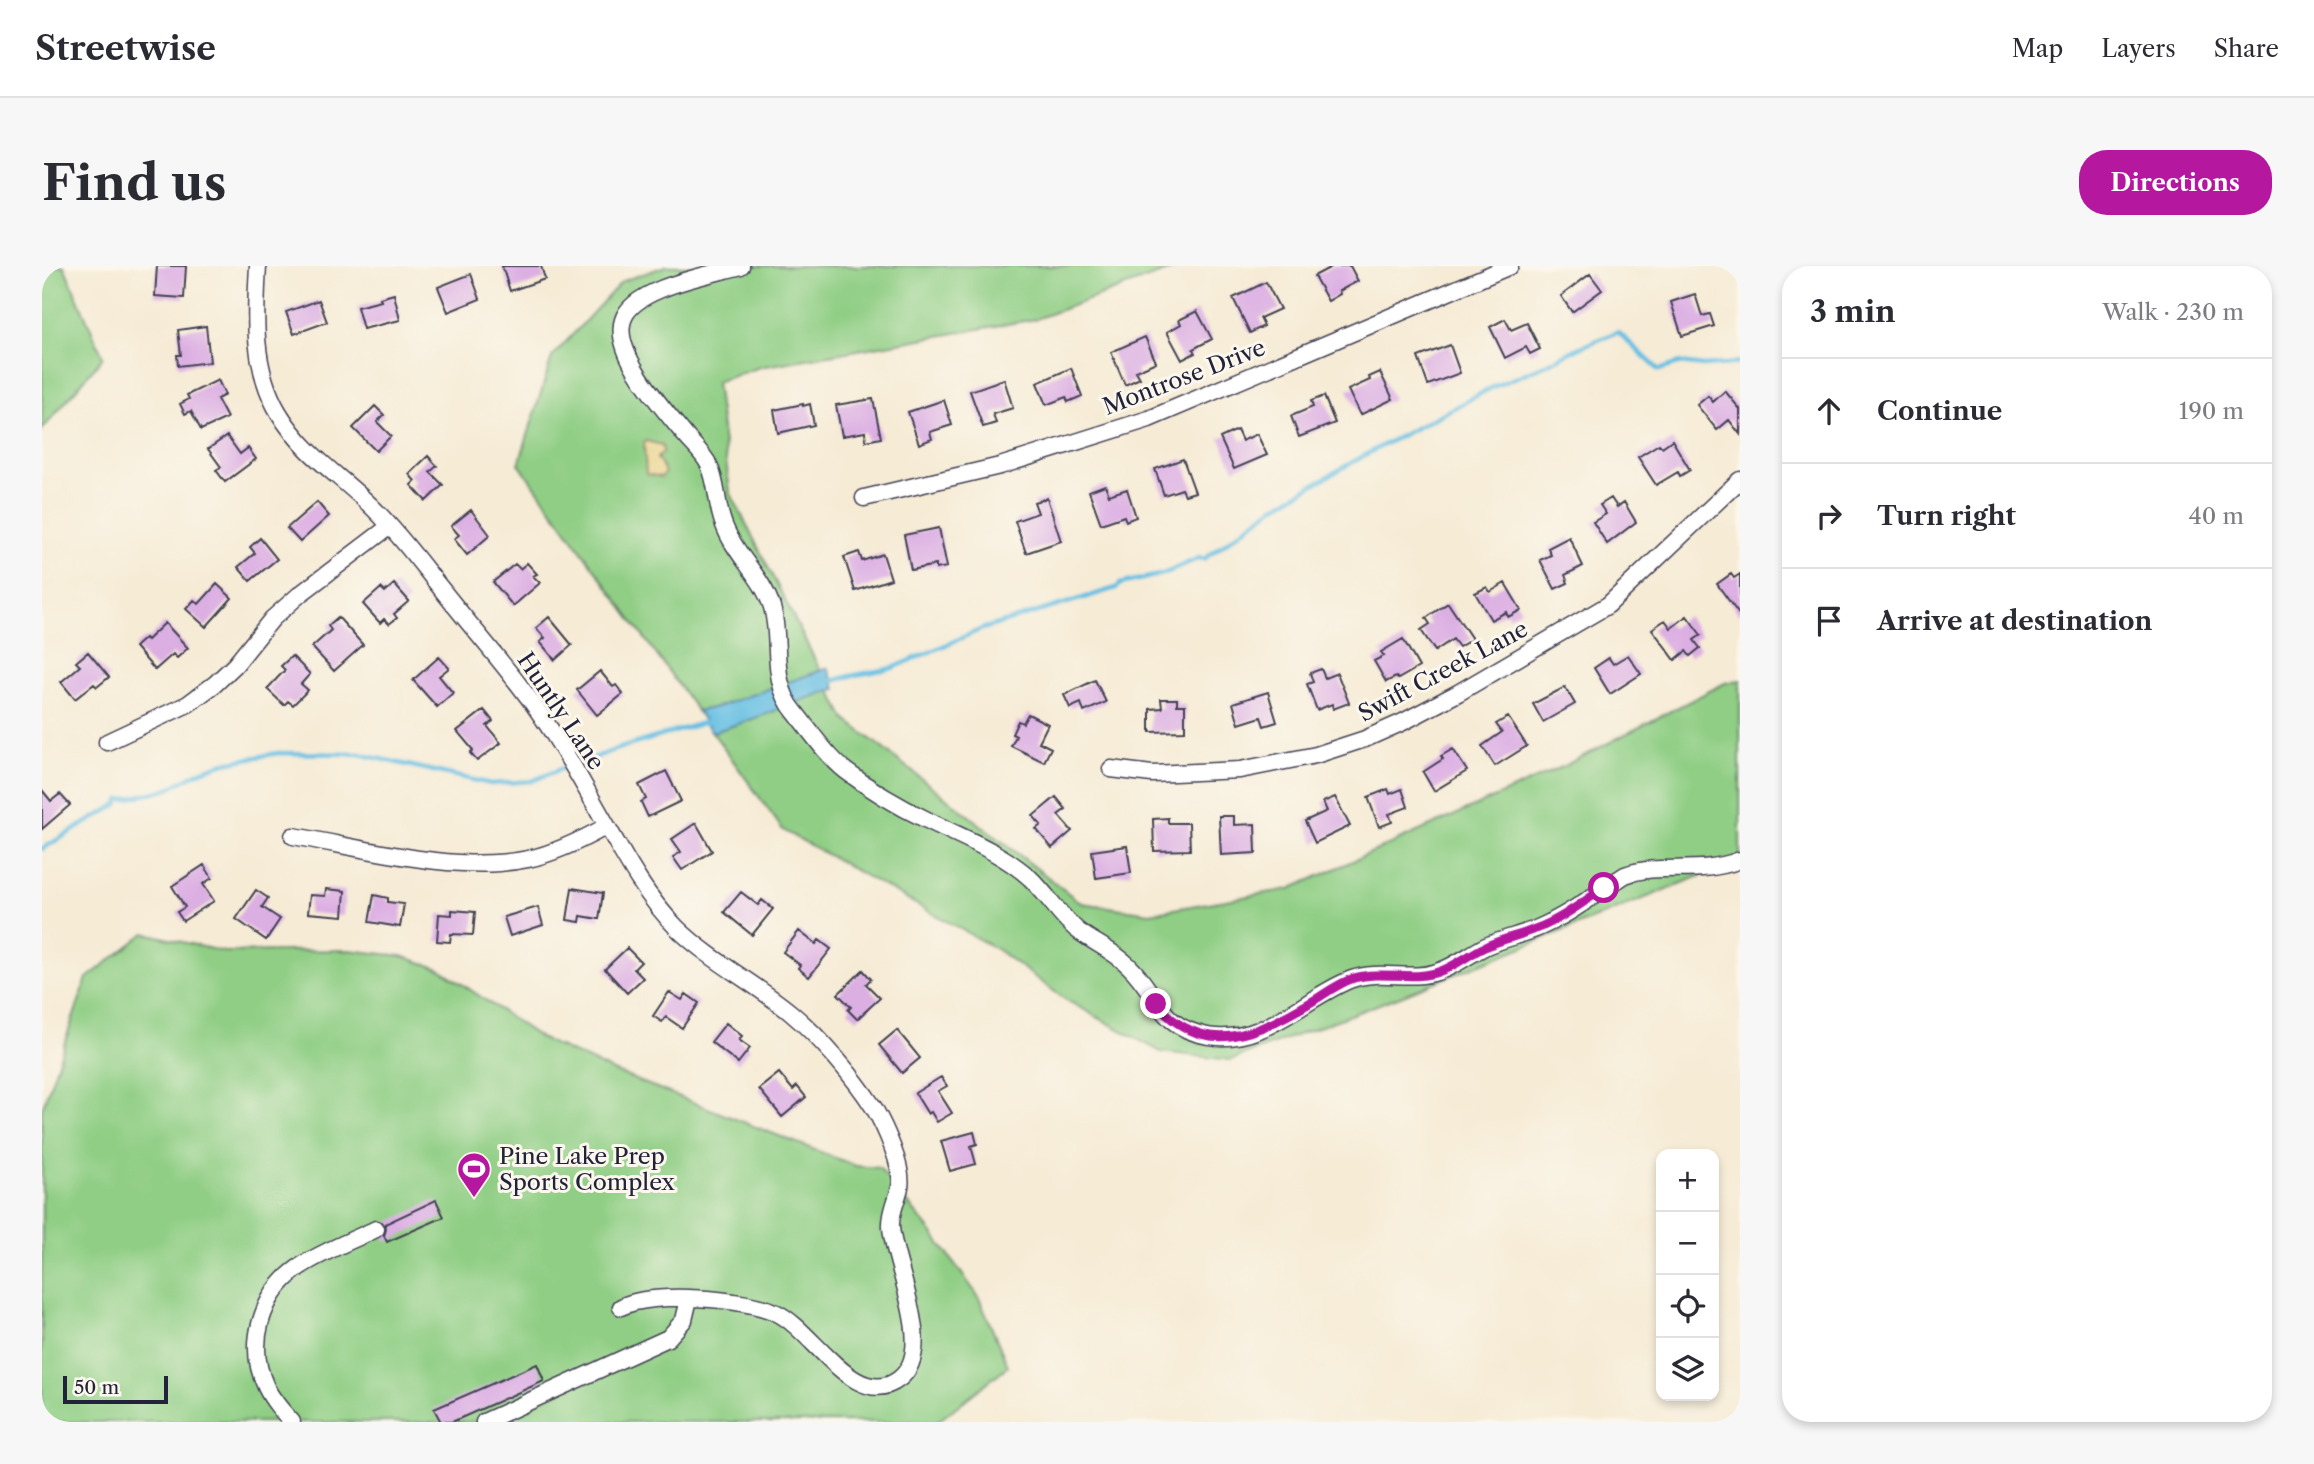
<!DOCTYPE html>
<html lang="en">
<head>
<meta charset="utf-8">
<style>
	:root { --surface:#fff; --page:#f7f7f7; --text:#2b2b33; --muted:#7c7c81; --line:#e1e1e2; --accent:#b5179e }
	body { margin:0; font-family:"Libre Caslon Text",serif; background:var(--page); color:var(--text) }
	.controls { position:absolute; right:21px; bottom:21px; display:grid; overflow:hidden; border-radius:14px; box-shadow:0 4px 10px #0003 }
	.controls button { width:63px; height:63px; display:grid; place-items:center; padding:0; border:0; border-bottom:2px solid var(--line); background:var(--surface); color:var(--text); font:35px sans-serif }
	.scale { position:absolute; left:21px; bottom:18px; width:105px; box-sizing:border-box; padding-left:7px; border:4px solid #22223b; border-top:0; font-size:19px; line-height:24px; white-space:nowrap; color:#22223b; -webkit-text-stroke:5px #fbf7ec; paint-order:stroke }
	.stop { position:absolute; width:21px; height:21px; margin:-16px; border:5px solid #b5179e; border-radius:50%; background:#fff }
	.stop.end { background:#b5179e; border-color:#fff; box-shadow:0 2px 7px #0008 }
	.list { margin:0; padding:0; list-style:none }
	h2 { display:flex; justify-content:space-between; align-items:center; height:91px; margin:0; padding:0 28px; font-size:30px }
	h2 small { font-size:23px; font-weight:400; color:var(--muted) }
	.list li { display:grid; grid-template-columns:46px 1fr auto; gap:21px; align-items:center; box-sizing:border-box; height:105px; padding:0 28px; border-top:2px solid var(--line) }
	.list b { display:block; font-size:26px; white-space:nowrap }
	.list em { font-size:23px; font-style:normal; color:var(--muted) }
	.icon { flex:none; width:38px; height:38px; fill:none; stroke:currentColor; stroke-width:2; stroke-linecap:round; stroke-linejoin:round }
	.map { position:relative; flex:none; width:1698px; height:1156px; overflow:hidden; border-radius:28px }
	header { display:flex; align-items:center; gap:42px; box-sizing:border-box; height:98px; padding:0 35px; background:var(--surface); border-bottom:2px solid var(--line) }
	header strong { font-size:33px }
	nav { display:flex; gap:38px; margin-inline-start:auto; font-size:24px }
	.intro { display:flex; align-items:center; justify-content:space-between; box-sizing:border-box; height:168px; padding:0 42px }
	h1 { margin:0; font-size:49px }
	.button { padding:18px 32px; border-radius:28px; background:var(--accent); color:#fff; font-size:24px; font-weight:700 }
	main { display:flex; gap:42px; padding:0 42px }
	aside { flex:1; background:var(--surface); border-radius:28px; box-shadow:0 4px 10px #0003 }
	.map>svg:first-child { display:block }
	.green { fill:#8fce84; stroke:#587860; stroke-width:2 }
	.sand { fill:#eeda9e; stroke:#887e6c; stroke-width:2 }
	.water { fill:#66bfe3; stroke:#44708f; stroke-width:2 }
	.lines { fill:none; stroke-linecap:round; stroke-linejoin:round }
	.stream { stroke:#66bfe3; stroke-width:4.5 }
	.building { fill:#dcafe3 }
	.minor-casing { stroke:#424052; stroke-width:19 }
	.minor { stroke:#fff; stroke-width:16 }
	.route { stroke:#b5179e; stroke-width:9 }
	.labels { text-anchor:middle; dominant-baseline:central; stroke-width:6; stroke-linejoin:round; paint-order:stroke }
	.street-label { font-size:23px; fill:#22223b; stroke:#fbf7ec }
	.poi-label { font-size:23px; fill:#22223b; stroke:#fbf7ec; text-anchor:start }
</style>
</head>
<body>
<header>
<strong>Streetwise</strong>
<nav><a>Map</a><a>Layers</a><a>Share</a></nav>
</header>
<div class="intro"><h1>Find us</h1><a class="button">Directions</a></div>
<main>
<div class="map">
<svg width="1698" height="1156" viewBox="0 0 1698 1156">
	<rect width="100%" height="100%" fill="#fbf7ec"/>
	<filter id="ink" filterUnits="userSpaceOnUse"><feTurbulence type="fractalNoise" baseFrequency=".0143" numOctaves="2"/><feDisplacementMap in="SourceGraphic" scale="14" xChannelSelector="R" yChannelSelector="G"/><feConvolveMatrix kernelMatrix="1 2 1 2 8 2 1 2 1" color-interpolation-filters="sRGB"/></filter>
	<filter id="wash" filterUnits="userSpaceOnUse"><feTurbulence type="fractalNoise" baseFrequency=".00686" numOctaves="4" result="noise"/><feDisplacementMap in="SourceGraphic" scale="28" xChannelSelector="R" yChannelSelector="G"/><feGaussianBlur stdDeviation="1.57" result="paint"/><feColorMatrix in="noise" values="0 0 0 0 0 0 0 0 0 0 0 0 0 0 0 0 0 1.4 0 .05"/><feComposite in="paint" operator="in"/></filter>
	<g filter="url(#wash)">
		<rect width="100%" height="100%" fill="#f6ebd5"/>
		<!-- green -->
		<path class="green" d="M0,0h22l39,91 -61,73z
			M624,0h515l-145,53 -276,48 -44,15 14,110 115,227 236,184 69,10 140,-24 268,-120 167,-86 15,-3v180l-337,135 -172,65 -70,-8 -95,-52 -68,-50 -215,-120 -264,-366 33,-107 70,-76z
			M103,667l79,19 124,-2 54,6 38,13 102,70 71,32 243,95 23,2 52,63 47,65 30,70 -71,56h-895v-313l45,-131z"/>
		<!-- sand -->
		<path class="sand" d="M604,175l16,4 1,7 -6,6 8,14 -3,5 -16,-3 -2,-31z"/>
		<!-- water -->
		<path class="water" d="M786,402l8,21c-42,12 -81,32 -124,43l-15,-21 20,-4z"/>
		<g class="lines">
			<!-- stream -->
			<path class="stream" d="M788,416l20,-6 43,-8 89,-39 134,-41 4,-4 43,-10 36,-16 5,1 70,-52 100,-57 121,-64 50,-21 33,-17 40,-16 41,38 22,-7 22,3 37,-3
				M0,583l76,-45 2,-4 46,-10 37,-20 22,-7 53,-10 81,1 132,30 41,-3 45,-19 4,1 33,-13 95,-29"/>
		</g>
		<g id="blocks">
			<!-- building -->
			<path class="building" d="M115,0h29l-2,32 -29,-2z
				M460,0h39l4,13 -35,12z
				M1291,0h17l8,15 -19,10 1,3 -12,7 -14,-25z
				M429,8l9,25 -32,13 -10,-25z
				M1548,8l12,16 -30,22 -11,-16z
				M1224,16l14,27 -20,9 4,8 -14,7 -17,-35z
				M352,28l6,26 -37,9 -6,-22 24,-6 -1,-3z
				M1653,28l7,22 8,-2 4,12 -32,10 -11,-34z
				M277,34l8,22 -33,12 -8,-22z
				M1155,45l15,28 -19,10 2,4 -13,7 -15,-28 14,-8 -2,-4z
				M1463,53l6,11 16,-7 13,26 -10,5 -4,-7 -21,11 -15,-31z
				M164,60l4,36 -32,4 -1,-11h4l-3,-25z
				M1103,71l11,25 -20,9 4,7 -15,7 -14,-33z
				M1408,79l10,28 -32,12 -10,-28z
				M1029,102l11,28 -14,6 -2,-5 -20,8 -9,-22z
				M1338,106l13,27 -33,16 -12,-25 22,-10 -1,-3z
				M962,113l9,29 -20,6 3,9 -13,4 -13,-36z
				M176,114l7,15 -8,4 10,19 -26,12 -10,-19 -6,3 -5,-10 9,-5 -2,-4z
				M1683,125l15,18v25l-11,-14 -12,10 -20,-25 11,-9 5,6z
				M1282,130l11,27 -36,14 -8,-21 22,-9 -2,-6z
				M831,133l8,39 -15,3 -1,-9 -23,4 -6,-31z
				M902,134l8,25 -22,7 2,7 -13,5 -11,-32z
				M761,138v2l7,-2 4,21 -36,8 -4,-23z
				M333,140l9,9 -7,7 14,14 -15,15 -23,-23z
				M1195,164l5,11 15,-7 10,21 -33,14 -14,-31z
				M185,170l13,18 8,-6 8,11 -31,23 -9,-12 5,-3 -13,-18z
				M1630,174l18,30 -10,6 -2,-4 -22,13 -18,-28 21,-13 3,3z
				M386,190l9,10 -7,6 13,13 -17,16 -15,-16 4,-4 -6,-7z
				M1141,193l12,33 -10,3 -3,-6 -18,6 -9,-26z
				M1063,219l4,10 18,-6 9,28 -10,4 -2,-5 -23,8 -12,-33z
				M1005,232l14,43 -35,12 -11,-32 23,-8 -4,-11z
				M1569,232l6,9 7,-5 12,20 -29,22 -14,-22 13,-8 -6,-9z
				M275,236l12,14 -29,26 -13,-14z
				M429,244l19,25 -23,20 -13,-16 5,-4 -8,-9z
				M897,262l8,39 -11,2v-4l-25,5 -7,-35z
				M1527,271l14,29 -18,9 3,8 -13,6 -15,-29 11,-5 -3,-7z
				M218,272l17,21 -27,22 -12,-14 17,-14 -5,-6z
				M817,286l3,9 21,-7 8,25 -36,12 -11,-34z
				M485,297l10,11 -4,2 7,7 -27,23 -20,-24 22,-18 5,5z
				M1689,308l3,4 6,-4v42l-23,-32z
				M1463,317l16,27 -13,7 -2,-5 -15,8 -16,-27 12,-6 3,5z
				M175,318l15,14 -26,29 -20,-18 8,-9 5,4z
				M352,318l15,17 -15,13 3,4 -8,6 -5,-5 -4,4 -17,-19 18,-16 4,4z
				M1406,337l24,36 -13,8 -6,-8 -18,12 -14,-21 9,-6 -4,-6z
				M1645,350l14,19 -7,5 6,8 -10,8 -4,-5 -11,9 -23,-31 13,-9 6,8z
				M296,351l25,28 -29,26 -22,-24 19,-17 -3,-4z
				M507,351l23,28 -17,15 -15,-18 5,-4 -9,-10z
				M123,357l23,25 -11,10 -4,-4 -18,16 -20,-23 10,-9 2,2z
				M1361,373l16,28 -21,12 -2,-2 -10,5 -12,-21 10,-5 -3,-4z
				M46,386l21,25 -12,10 -3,-3 -19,15 -14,-17 19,-16 -4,-4z
				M1586,389l13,19 -31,20 -16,-26 15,-10 4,6z
				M250,390l18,18 -9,10 7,6 -15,15 -5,-4 -4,4 -17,-16 18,-19 -4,-4z
				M397,391l10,11 -10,8 14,17 -16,14 -24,-27z
				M1279,403l4,9 12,-5 12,30 -16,6 -1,-5 -15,6 -10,-26 6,-2 -3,-9z
				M558,405l13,16 3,-2 7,9 -26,21 -20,-25z
				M1053,414l11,22 -22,10 -3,-9 -11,5 -6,-13z
				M1523,421l10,17 -32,18 -10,-18z
				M1226,426l9,30 -13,4 -3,-9 -22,7 -6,-21z
				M1119,433h16v6h8v26l-35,1v-23l12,-1z
				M442,444l9,11 -6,5 14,17 -24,18 -7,-8 3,-3 -16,-19z
				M986,448l20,10 -9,18 12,6 -7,14 -33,-16 5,-10 -4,-2 6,-13 5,2z
				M1466,451l19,29 -32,20 -13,-20 20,-14 -6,-8z
				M1411,483l14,22 -33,20 -11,-19 20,-13 -2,-3z
				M624,505l15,30 -33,16 -7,-15 5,-3 -7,-14z
				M1346,523l2,5 12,-5 6,18 -19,7 3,8 -13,5 -11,-30z
				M0,524l9,11 9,-7 10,11 -28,24z
				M1014,531l10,12 -8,6 14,16 -20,17 -16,-19 5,-4 -8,-9z
				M1293,531l15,29 -35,17 -10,-22 22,-10 -4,-9z
				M1177,550h15v9l21,-1 1,29 -35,2z
				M1126,552v5h21l1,27 -36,1 -1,-32z
				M654,557l16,28 -30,19 -9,-13 8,-5 -9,-13z
				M1085,580l4,27 -35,5 -4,-27z
				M162,599l8,13 -9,6 11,17 -31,20 -6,-9 8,-5 -13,-21z
				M530,622l31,5 -4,26 -18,-3 -1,6 -13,-2z
				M284,623l19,2 -2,25 -35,-3 2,-18 15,1z
				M214,624l12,8 -6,9 18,12 -14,21 -30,-21z
				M699,626l17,13 4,-5 11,9 -21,26 -28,-23z
				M332,629l14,3v4l16,2 -4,23 -31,-5z
				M496,641l5,18 -33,11 -6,-19z
				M410,644l23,2 -2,23 -22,-1 -1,8 -13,-1 2,-27 13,1z
				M757,665l17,13 3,-4 12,9 -22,28 -11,-9 2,-3 -17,-13z
				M585,682l14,14 -7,7 9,9 -16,15 -22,-24z
				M821,704l8,9 -5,5 14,14 -23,21 -9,-9 3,-3 -13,-13z
				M627,726l13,8 4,-6 13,9 -17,25 -16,-11 -4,5 -9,-6z
				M684,757l16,13 -3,4 11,8 -12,15 -27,-21z
				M855,764l23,28 -18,15 -23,-28z
				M737,807l14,17 4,-4 9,11 -24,20 -23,-28z
				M899,811l6,9 -9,5 14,22 -15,9 -6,-10 -3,2 -13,-21z
				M932,866l3,12 -6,2 5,18 -26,7 -9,-30z
				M394,934l8,17 -57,25 -3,-6 2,-7 -1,-5z
				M495,1098l7,17 -92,41h-11l-7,-13z"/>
		</g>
	</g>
	<g filter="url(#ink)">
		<use href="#blocks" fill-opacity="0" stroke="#424052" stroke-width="2"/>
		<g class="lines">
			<!-- minor casing -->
			<g class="minor-casing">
				<path id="minor" d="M216,0c-3,50 -6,102 21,147 28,46 65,64 100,101 23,24 43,51 64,77 26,33 54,65 79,98 31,40 55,84 80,128 22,39 43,79 75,111 34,33 78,55 114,85 30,25 62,63 83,95 10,17 30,60 26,79 -3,14 -10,26 -9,40 3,40 46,123 8,152 -43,33 -86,-49 -122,-66 -31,-15 -125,-22 -156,-6
					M699,0c-30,9 -108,21 -118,54 -11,33 41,89 61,114 8,10 19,19 25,31 9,19 7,41 15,60 11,30 38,51 48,82 10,35 -3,74 23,105 15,19 32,44 51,59 25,19 54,36 81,49 36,18 73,31 103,58 17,16 29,37 47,52 17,13 37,21 52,36 30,29 29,61 79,70 56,10 98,-40 144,-57 28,-10 58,2 85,-7 17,-5 33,-18 49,-26 17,-7 35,-11 52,-18 31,-13 59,-35 87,-53 36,-13 74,1 115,-15
					M822,232l136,-32 149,-47 361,-153
					M65,476l81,-38 27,-20 20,-19 37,-46 27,-24 91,-69
					M1069,503l41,5 88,-4 76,-15 49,-16 38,-17 55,-29 150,-88 132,-125
					M251,570c70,12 165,38 235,23 28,-6 54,-19 79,-33
					M250,1156c-10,-11 -20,-22 -26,-35 -20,-42 -5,-92 32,-119 23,-16 53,-27 78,-39
					M442,1156l184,-84 16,-18 5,-21"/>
			</g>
			<!-- minor -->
			<use href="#minor" class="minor"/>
		</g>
	</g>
	<g class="lines" filter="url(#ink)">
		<!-- route -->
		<path class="route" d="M1114,738c50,56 101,30 157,-3 13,-8 26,-18 41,-23 28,-8 58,3 84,-6 17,-5 31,-18 47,-25 16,-8 34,-11 50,-18 25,-9 47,-26 69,-41"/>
	</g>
	<!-- icons -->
	<defs>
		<g id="stadium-pin" transform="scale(1.75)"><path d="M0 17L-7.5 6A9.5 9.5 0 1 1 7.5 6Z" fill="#b5179e" stroke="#fbf7ec"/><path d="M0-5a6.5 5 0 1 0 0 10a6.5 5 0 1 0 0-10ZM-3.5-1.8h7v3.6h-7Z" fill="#fff"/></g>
	</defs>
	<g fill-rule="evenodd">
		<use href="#stadium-pin" x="432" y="903"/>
	</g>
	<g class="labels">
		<!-- street labels -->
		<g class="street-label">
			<text transform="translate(1142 111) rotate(-21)">Montrose Drive</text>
			<text transform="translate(1401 405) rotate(-28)">Swift Creek Lane</text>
			<text transform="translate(519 445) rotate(56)">Huntly Lane</text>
		</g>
		<!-- poi labels -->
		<g class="poi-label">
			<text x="457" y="890">Pine Lake Prep<tspan x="457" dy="26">Sports Complex</tspan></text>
		</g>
	</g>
</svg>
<div class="controls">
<button>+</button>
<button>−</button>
<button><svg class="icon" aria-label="locate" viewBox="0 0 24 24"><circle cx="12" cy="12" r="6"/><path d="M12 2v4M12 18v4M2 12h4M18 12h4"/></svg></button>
<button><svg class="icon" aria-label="layers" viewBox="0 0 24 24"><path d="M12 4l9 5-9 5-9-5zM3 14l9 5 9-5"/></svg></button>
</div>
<div class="scale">50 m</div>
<div class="stop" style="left:1562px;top:622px"></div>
<div class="stop end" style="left:1114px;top:738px"></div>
</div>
<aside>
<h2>3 min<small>Walk · 230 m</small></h2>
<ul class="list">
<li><svg class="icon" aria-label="ahead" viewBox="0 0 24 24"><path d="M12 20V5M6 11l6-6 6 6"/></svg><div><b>Continue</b></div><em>190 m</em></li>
<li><svg class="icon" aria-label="right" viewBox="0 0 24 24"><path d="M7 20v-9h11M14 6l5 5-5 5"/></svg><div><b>Turn right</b></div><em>40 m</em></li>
<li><svg class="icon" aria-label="arrive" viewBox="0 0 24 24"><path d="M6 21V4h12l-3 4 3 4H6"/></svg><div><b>Arrive at destination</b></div></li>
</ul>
</aside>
</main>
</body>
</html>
